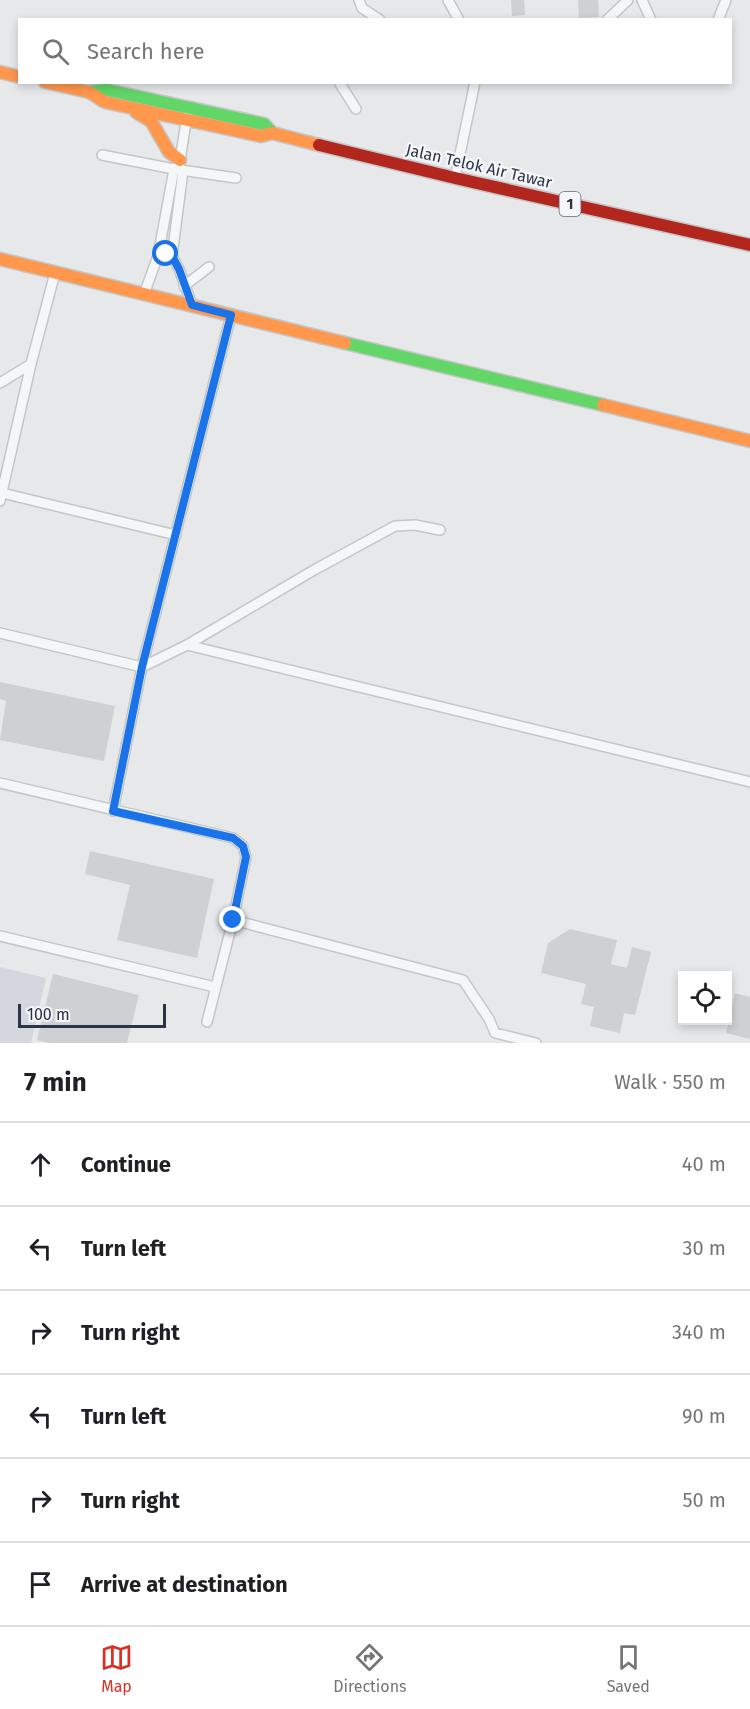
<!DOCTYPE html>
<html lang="en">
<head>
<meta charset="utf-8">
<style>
	:root { --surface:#fff; --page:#f6f6f6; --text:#202124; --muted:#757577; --line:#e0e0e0; --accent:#d93025 }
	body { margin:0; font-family:"Fira Sans",sans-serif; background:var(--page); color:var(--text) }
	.controls { position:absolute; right:18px; bottom:18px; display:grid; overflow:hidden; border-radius:0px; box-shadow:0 3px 9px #0003 }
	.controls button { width:54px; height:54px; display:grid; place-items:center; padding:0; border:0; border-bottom:2px solid var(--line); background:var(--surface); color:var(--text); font:30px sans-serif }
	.scale { position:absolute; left:18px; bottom:15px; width:148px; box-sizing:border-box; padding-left:6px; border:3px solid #2b3445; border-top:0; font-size:16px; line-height:21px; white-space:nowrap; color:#2b3445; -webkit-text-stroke:4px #f4f6f9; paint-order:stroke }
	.stop { position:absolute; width:18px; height:18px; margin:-14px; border:4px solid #1a73e8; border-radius:50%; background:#fff }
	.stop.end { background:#1a73e8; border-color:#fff; box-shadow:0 2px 6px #0008 }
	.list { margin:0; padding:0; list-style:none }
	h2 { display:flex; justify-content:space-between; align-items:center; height:78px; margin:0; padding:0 24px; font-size:26px }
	h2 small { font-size:20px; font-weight:400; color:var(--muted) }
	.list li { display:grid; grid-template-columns:39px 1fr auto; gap:18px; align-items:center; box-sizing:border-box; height:84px; padding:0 24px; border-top:2px solid var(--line) }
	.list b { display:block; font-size:22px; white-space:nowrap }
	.list em { font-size:20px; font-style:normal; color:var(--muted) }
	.icon { flex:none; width:33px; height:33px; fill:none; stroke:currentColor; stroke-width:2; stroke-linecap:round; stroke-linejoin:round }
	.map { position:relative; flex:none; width:750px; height:1043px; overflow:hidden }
	.search { position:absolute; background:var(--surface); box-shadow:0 3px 9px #0003; left:18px; right:18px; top:18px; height:66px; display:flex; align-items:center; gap:15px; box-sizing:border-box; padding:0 21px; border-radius:0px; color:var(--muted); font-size:22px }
	.sheet { height:582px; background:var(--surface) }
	nav { display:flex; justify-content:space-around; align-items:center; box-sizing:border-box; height:84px; border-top:2px solid var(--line); background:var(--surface); font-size:16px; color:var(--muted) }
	nav a { display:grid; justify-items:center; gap:3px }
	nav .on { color:var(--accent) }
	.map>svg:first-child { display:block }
	.built { fill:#d4d7dd }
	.building { fill:#ced0d3 }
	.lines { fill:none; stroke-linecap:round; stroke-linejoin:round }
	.street-casing { stroke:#c4c6c8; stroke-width:12 }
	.fast-casing { stroke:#c4c6c8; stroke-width:15 }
	.slow-casing { stroke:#c4c6c8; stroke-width:15 }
	.jam-casing { stroke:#c4c6c8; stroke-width:15 }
	.street { stroke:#f5f6f7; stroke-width:9 }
	.fast { stroke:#63d668; stroke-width:12 }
	.slow { stroke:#ff974d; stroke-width:12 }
	.jam { stroke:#b3261e; stroke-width:12 }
	.route { stroke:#1a73e8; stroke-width:8 }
	.labels { text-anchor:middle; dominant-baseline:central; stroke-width:4.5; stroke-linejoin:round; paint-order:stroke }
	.shield { fill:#f4f6f9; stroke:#676e7b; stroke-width:1.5 }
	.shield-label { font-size:15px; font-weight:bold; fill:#2b3445 }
	.street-label { font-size:16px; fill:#2b3445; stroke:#f4f6f9 }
</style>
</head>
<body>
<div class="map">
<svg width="750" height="1043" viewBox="0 0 750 1043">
	<rect width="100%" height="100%" fill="#e6e8ea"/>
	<!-- built -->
	<path class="built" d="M0,967l46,11 -15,65h-31z"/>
	<!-- building -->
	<path class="building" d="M511,0h13l1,15 -13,1z
		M578,0h20l1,17 -20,1z
		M0,682l115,24 -11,55 -104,-21 6,-39 -6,-2z
		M90,851l124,28 -17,79 -80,-18 13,-55 -45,-11z
		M570,929l47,11 -6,24 16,4 5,-21 19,5 -16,63 -11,-2 -4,20 -30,-7 4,-19 -13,-3 5,-20 -45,-11 7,-30z
		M53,974l86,21 -12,48h-77l-13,-3z
		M735,993l15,4v42l-24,-6z"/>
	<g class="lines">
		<!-- street casing -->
		<g class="street-casing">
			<path id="street" d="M359,0l3,8 18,12
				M448,0l11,20
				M642,0l9,20
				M607,20l21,-20
				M718,20l8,-20
				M339,82l17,27
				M187,116l-7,44 -1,6 4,5 -11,85 7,13 13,36
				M102,155l72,14 62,9
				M455,178l20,-96
				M184,286l25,-19
				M144,294l14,-38 16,-87 3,-2
				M0,383l31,-19
				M2,493l174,42
				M0,501l31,-137 24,-91
				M0,633l142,34 45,-22 127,-75 81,-44 20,-1 25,5
				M187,645l563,137
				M0,783l233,55 10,8 3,11 -13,63 -26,102
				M113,811l29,-144 89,-352
				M233,920l230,60 26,39 6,14 41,10
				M0,936l215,51"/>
		</g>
		<!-- fast casing -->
		<g class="fast-casing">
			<path id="fast" d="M89,92l18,-2 157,34 8,9
				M345,343l258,62"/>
		</g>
		<!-- slow casing -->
		<g class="slow-casing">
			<path id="slow" d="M0,72l20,5
				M45,82l44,10 16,10 156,34 11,-3 47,12
				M136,112l15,9 18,31 11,8
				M0,259l345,84
				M603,405l147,36"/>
		</g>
		<!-- jam casing -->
		<g class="jam-casing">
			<path id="jam" d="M319,145l136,33 295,67"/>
		</g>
		<!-- street -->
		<use href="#street" class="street"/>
		<!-- fast -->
		<use href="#fast" class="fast"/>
		<!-- slow -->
		<use href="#slow" class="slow"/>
		<!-- jam -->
		<use href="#jam" class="jam"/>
	</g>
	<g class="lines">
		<!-- route -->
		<path class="route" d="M166,254l6,2 7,13 13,36 39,10 -89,352 -29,144 120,27 10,8 3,11 -13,63"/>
	</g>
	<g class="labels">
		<!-- shield labels -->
		<rect class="shield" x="559.5" y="192" width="21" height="24" rx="4.5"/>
		<g class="shield-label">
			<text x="570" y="204">1</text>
		</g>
		<!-- street labels -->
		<g class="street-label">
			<text transform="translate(479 166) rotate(13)">Jalan Telok Air Tawar</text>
		</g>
	</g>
</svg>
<div class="controls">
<button><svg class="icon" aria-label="locate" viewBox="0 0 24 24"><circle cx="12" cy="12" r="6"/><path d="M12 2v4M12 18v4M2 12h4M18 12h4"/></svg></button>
</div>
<div class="scale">100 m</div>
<div class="stop" style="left:166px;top:254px"></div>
<div class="stop end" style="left:233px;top:920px"></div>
<div class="search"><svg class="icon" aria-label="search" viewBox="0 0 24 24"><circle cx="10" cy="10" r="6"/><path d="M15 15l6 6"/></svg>Search here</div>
</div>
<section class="sheet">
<h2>7 min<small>Walk · 550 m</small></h2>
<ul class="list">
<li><svg class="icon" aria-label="ahead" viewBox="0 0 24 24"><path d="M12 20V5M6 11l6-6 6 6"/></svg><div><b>Continue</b></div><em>40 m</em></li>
<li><svg class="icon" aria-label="left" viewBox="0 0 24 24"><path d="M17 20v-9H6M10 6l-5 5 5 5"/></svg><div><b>Turn left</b></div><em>30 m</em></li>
<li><svg class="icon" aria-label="right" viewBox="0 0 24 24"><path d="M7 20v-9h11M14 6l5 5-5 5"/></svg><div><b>Turn right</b></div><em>340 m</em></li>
<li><svg class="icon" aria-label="left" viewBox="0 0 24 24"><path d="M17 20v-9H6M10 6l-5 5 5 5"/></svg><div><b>Turn left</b></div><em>90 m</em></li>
<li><svg class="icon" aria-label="right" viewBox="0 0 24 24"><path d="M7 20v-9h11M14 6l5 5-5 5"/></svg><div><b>Turn right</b></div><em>50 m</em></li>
<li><svg class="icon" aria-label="arrive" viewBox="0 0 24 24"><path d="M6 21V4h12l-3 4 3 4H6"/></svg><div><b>Arrive at destination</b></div></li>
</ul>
</section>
<nav>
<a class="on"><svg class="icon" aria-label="map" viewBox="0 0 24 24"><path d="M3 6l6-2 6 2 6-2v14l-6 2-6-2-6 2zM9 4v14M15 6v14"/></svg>Map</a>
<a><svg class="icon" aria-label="directions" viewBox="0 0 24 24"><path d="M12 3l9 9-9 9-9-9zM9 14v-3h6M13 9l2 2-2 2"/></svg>Directions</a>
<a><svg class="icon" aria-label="saved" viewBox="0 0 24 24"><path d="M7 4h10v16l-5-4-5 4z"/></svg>Saved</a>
</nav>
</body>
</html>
